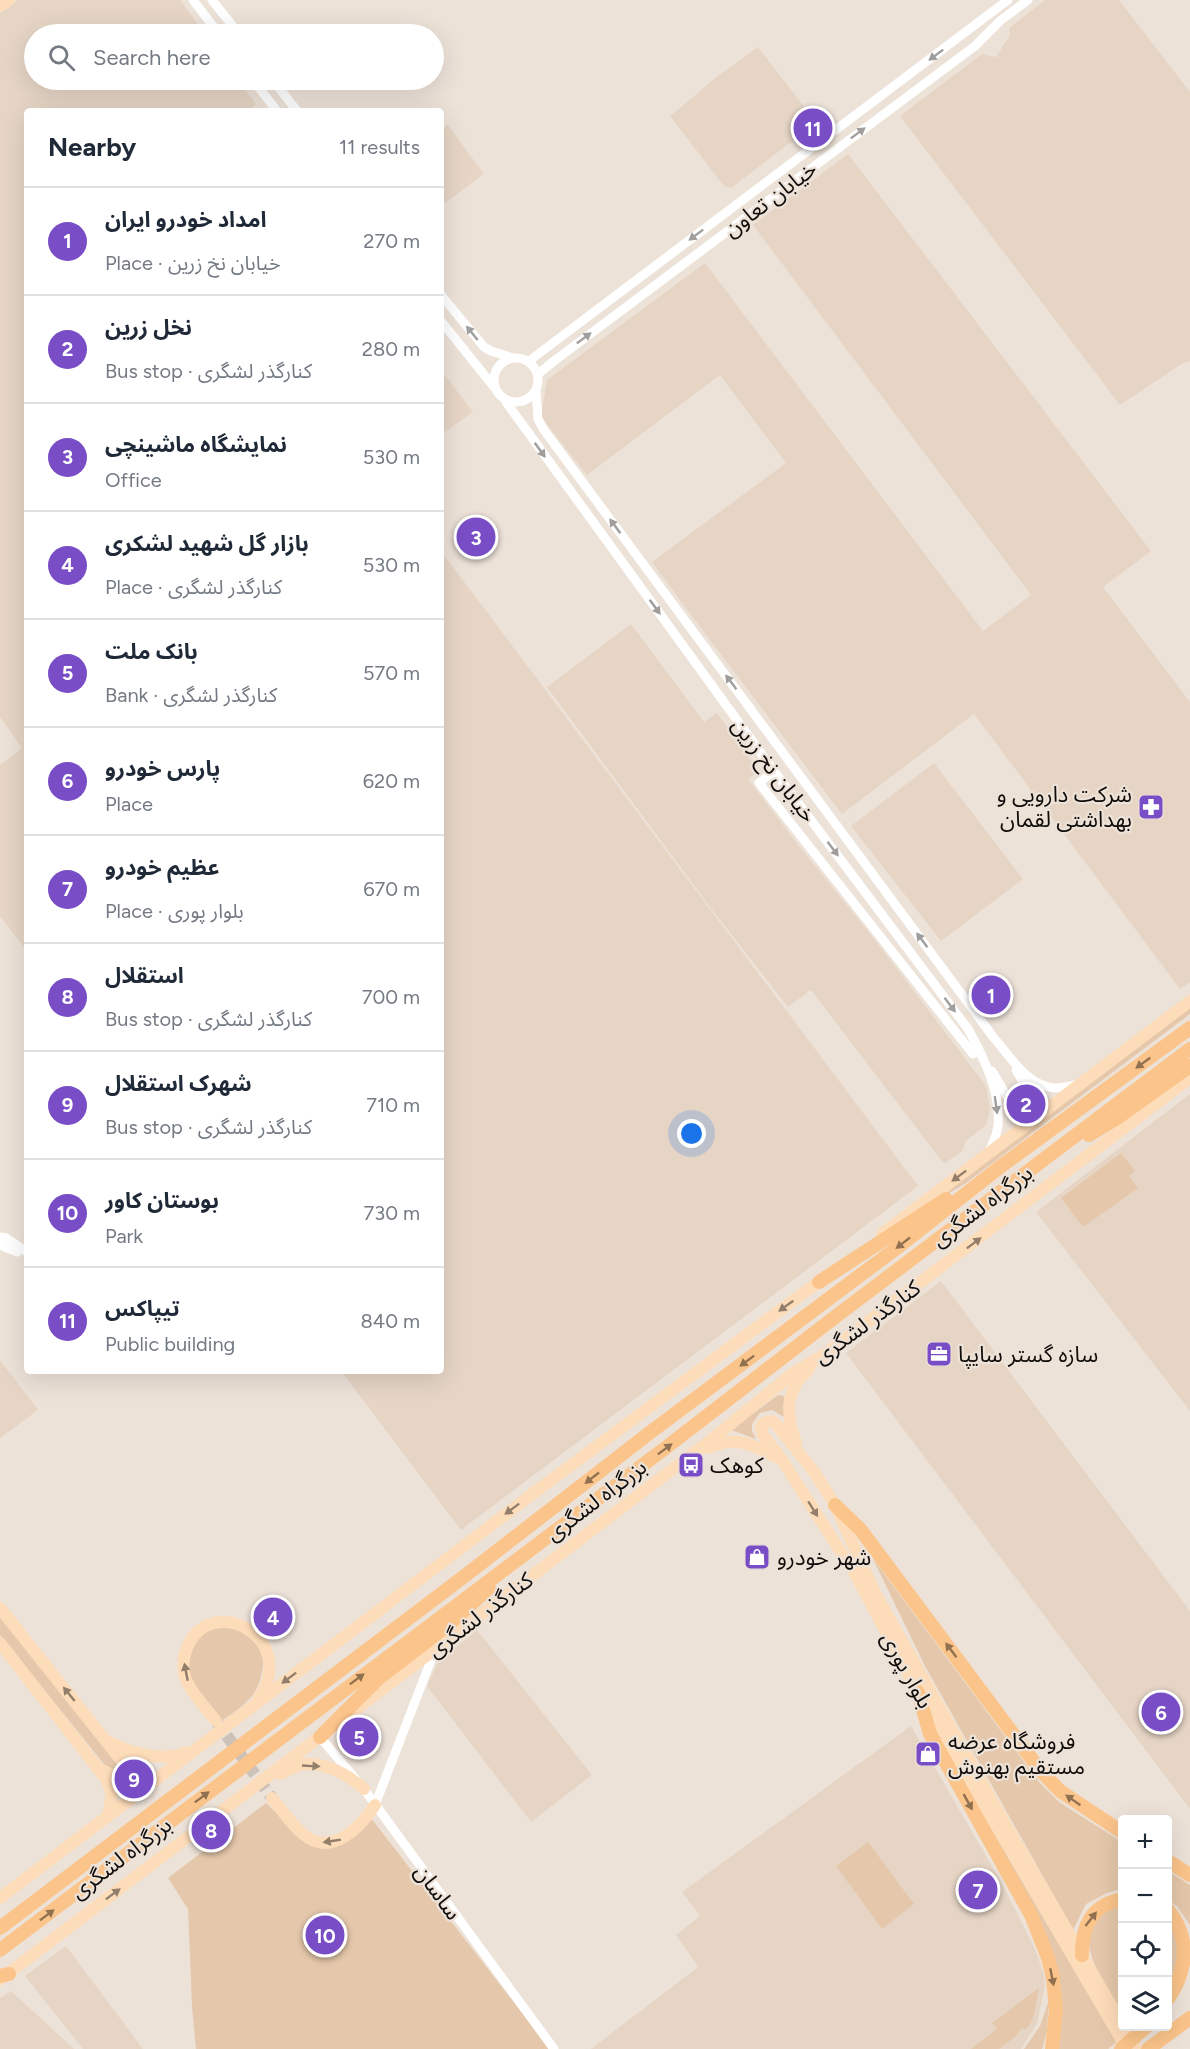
<!DOCTYPE html>
<html lang="en">
<head>
<meta charset="utf-8">
<style>
	:root { --surface:#fff; --page:#f6f6f7; --text:#1f2937; --muted:#747a83; --line:#e0e1e3; --accent:#784dc6 }
	body { margin:0; font-family:Figtree,"Noto Sans Arabic",sans-serif; background:var(--page); color:var(--text) }
	.controls { position:absolute; right:18px; bottom:18px; display:grid; overflow:hidden; border-radius:6px; box-shadow:0 6px 24px #0002 }
	.controls button { width:54px; height:54px; display:grid; place-items:center; padding:0; border:0; border-bottom:2px solid var(--line); background:var(--surface); color:var(--text); font:30px sans-serif }
	.you { position:absolute; left:692px; top:1134px; width:21px; height:21px; margin:-15px; border:4px solid #fff; border-radius:50%; background:#1a73e8; box-shadow:0 0 0 9px #1a73e833 }
	.badge { display:grid; place-items:center; width:39px; height:39px; border-radius:50%; background:var(--accent); color:#fff; font-size:20px; font-weight:700 }
	.pin { position:absolute; translate:-50% -50%; border:3px solid #fff; box-shadow:0 2px 6px #0006 }
	.list { margin:0; padding:0; list-style:none }
	h2 { display:flex; justify-content:space-between; align-items:center; height:78px; margin:0; padding:0 24px; font-size:26px }
	h2 small { font-size:20px; font-weight:400; color:var(--muted) }
	.list li { display:grid; grid-template-columns:39px 1fr auto; gap:18px; align-items:center; box-sizing:border-box; height:108px; padding:0 24px; border-top:2px solid var(--line) }
	.list b { display:block; font-size:22px; white-space:nowrap }
	.list p { margin:0; font-size:20px; white-space:nowrap; color:var(--muted) }
	.list em { font-size:20px; font-style:normal; color:var(--muted) }
	.icon { flex:none; width:33px; height:33px; fill:none; stroke:currentColor; stroke-width:2; stroke-linecap:round; stroke-linejoin:round }
	.map { position:relative; flex:none; width:1190px; height:2049px; overflow:hidden }
	.search { position:absolute; background:var(--surface); box-shadow:0 6px 24px #0002; left:24px; top:24px; width:420px; height:66px; display:flex; align-items:center; gap:15px; box-sizing:border-box; padding:0 21px; border-radius:33px; color:var(--muted); font-size:22px }
	.panel { position:absolute; background:var(--surface); box-shadow:0 6px 24px #0002; left:24px; top:108px; width:420px; height:1266px; border-radius:6px }
	.map>svg:first-child { display:block }
	.built { fill:#e6d5c5 }
	.green { fill:#e5c8ab }
	.lines { fill:none; stroke-linecap:round; stroke-linejoin:round }
	.major-tunnel { stroke:#ccc2b9; stroke-width:12; stroke-dasharray:12 6; stroke-linecap:butt }
	.minor { stroke:#fff; stroke-width:9 }
	.major { stroke:#fddcb9; stroke-width:12 }
	.highway { stroke:#fbc48a; stroke-width:14 }
	.oneway { fill:#9f9e9d }
	.oneway2 { fill:#917150 }
	.oneway3 { fill:#927e6a }
	.labels { text-anchor:middle; dominant-baseline:central; stroke-width:4.5; stroke-linejoin:round; paint-order:stroke }
	.street-label { font-size:22px; fill:#100c09; stroke:#ede2d8 }
	.poi-label { font-size:22px; fill:#100c09; stroke:#ede2d8; text-anchor:start }
</style>
</head>
<body>
<div class="map">
<svg width="1190" height="2049" viewBox="0 0 1190 2049">
	<rect width="100%" height="100%" fill="#ede2d8"/>
	<!-- built -->
	<path class="built" d="M18,0h162l25,34h-171v46h204l18,24 -9,7h-220v840l-27,-35v-151l22,-17 -22,-31v-704z
		M1045,0h74l71,92v269l-7,2 -63,42 -220,-289 82,-62 14,3 14,-22 -1,-7z
		M758,47l54,70 -1,10 -80,61 -7,-2 -54,-70 48,-40z
		M448,125l36,49 -43,32v-76z
		M848,154l303,397 -48,36 87,115v280l-10,7 -206,-275 -132,100 -157,-207 -33,-45 134,-99 -66,-88 -133,100 -46,-58 6,-37 158,-117 278,368 48,-36 -278,-370z
		M441,370l32,42 -32,23z
		M441,551l477,635 -457,344 -120,-159h100z
		M631,624l73,98 13,-9 42,58 -11,8 51,67 76,94 111,146 4,23 -4,16 -20,16 -4,10 -18,13 -133,-174 -23,17 -75,-96 -166,-224z
		M934,763l89,116 -82,62 -90,-115z
		M1190,1094v317l-154,-199z
		M941,1281l249,330v198l-344,-456z
		M0,1360l38,50 -38,28z
		M477,1630l115,145 -61,47 -104,-136 11,-24z
		M911,1726l90,156 34,67 9,26 1,11 -8,38 -16,25h-430l107,-82 -22,-32 24,-19 -18,-24z
		M66,1946l77,103h-60l-58,-73z
		M11,1991l63,58h-74v-51z"/>
	<!-- green -->
	<path class="green" d="M1190,1004v10l-224,169 -34,20z
		M1121,1153l14,18 -6,5 9,12 -55,39 -22,-29z
		M778,1395l6,1v21l-12,-7 -12,3 -8,11v7l4,8 -25,-9z
		M873,1559l166,223 20,20 63,40v47l-15,4 -21,11 -13,26 -148,-264z
		M0,1615l117,149 -3,5h-6l-108,-134z
		M239,1626l25,26c-2,41 -11,47 -44,70l-23,-29 -11,-27c12,-35 16,-38 53,-40z
		M948,1756l171,284 -11,9h-52l5,-30v-32l-6,-29 -19,-44z
		M266,1803l30,28 28,15 47,-28 179,231h-354l-4,-43 -4,-97 -20,-31z
		M868,1842l46,62 -32,25 -46,-63z
		M1168,1871l22,14v40l-13,-19 -9,-6z
		M1122,1903v109c-13,-22 -47,-65 -27,-91 7,-9 17,-13 27,-18z
		M1168,1920l10,17 -1,29 -9,17z
		M1039,1988c-3,13 -3,32 -13,41l-4,-1 -6,8 -17,13h-28l26,-20 -5,-6z
		M1049,2000l-2,31 -5,18h-18l16,-23z"/>
	<g class="lines">
		<!-- major-tunnel -->
		<path class="major-tunnel" d="M216,1721l56,77"/>
		<!-- minor -->
		<path class="minor" d="M193,0l26,34
			M212,0l27,34
			M253,80l24,31
			M273,80l24,31
			M441,295l43,52 7,4 22,7
			M441,321l53,66
			M494 380a22 22 0 1 1 44 0a22 22 0 1 1-44 0Z
			M529,361l479,-361
			M538,374l16,-13 421,-315 26,-26 27,-20
			M536,391l2,28 6,11 450,608c16,18 34,49 61,50 7,0 16,-2 23,-4
			M506,402l268,369 194,258c16,29 33,63 30,97 -1,9 -6,19 -9,27
			M774,771l-15,12 214,271 6,-5
			M992,1071l15,25 7,4 7,-2c6,-12 1,-18 -5,-28
			M0,1237l6,1 21,14
			M0,1245l17,7
			M320,1737l44,52 190,260
			M375,1805l60,-155"/>
		<!-- major -->
		<path class="major" d="M0,6l9,-6
			M882,1234l308,-233
			M796,1443c-10,-29 -12,-52 13,-74
			M708,1448c28,-13 44,-4 70,10
			M0,1608l125,157c0,18 -16,8 -26,4
			M0,1643l107,137 5,15 -4,20
			M347,1716l364,-276 81,-66 35,-21 363,-275
			M216,1721c-10,-13 -23,-26 -30,-41 -4,-11 -3,-22 1,-32 23,-57 113,-11 72,50
			M109,1742c23,12 53,20 79,10
			M280,1774c8,-4 18,-10 27,-10 20,-1 43,12 57,25
			M272,1798c10,12 19,26 31,36 28,24 57,-6 72,-29
			M0,1898l531,-403 294,-218
			M1,1979l325,-247
			M1122,2024l-117,-200 -130,-231 -40,-88 -20,-32 -39,-49 -4,-3 -6,1 -5,4 2,9 19,25 73,114 63,118 209,357
			M1124,2026l12,23"/>
		<!-- highway -->
		<path class="highway" d="M1089,1135l28,-17 73,-52
			M819,1282l127,-83
			M835,1505l25,24 180,241 20,21 62,41
			M918,1692l12,42 101,181 17,43 5,20 3,33 -4,38
			M320,1737l59,-59 69,-53 41,-37
			M1168,1861l22,14
			M1168,1910c22,26 20,60 0,89
			M0,1928l466,-353 186,-144 246,-184 102,-80 190,-139
			M0,1950l664,-501 171,-132 355,-268
			M1082,1955c0,-29 9,-50 40,-56
			M0,1976l9,-2
			M1121,2049l26,-23
			M1148,2049l42,-31"/>
	</g>
	<!-- one-way arrows -->
	<defs><path id="oneway-solid" d="M-6-.8H1V-3.2L6.5 0L1 3.2V.8H-6Z" transform="scale(1.5)"/></defs>
	<g class="oneway">
		<use href="#oneway-solid" transform="translate(936 55) rotate(143)"/>
		<use href="#oneway-solid" transform="translate(858 133) rotate(-37)"/>
		<use href="#oneway-solid" transform="translate(696 235) rotate(143)"/>
		<use href="#oneway-solid" transform="translate(472 333) rotate(-129)"/>
		<use href="#oneway-solid" transform="translate(584 338) rotate(-37)"/>
		<use href="#oneway-solid" transform="translate(540 450) rotate(54)"/>
		<use href="#oneway-solid" transform="translate(615 526) rotate(-127)"/>
		<use href="#oneway-solid" transform="translate(655 607) rotate(54)"/>
		<use href="#oneway-solid" transform="translate(731 682) rotate(-127)"/>
		<use href="#oneway-solid" transform="translate(833 849) rotate(53)"/>
		<use href="#oneway-solid" transform="translate(922 940) rotate(-127)"/>
		<use href="#oneway-solid" transform="translate(950 1005) rotate(53)"/>
		<use href="#oneway-solid" transform="translate(996 1105) rotate(82)"/>
	</g>
	<g class="oneway2">
		<use href="#oneway-solid" transform="translate(1143 1063) rotate(144)"/>
		<use href="#oneway-solid" transform="translate(903 1243) rotate(142)"/>
		<use href="#oneway-solid" transform="translate(747 1361) rotate(143)"/>
		<use href="#oneway-solid" transform="translate(665 1449) rotate(-37)"/>
		<use href="#oneway-solid" transform="translate(592 1478) rotate(142)"/>
		<use href="#oneway-solid" transform="translate(951 1650) rotate(-127)"/>
		<use href="#oneway-solid" transform="translate(357 1679) rotate(-37)"/>
		<use href="#oneway-solid" transform="translate(202 1797) rotate(-37)"/>
		<use href="#oneway-solid" transform="translate(1073 1800) rotate(-145)"/>
		<use href="#oneway-solid" transform="translate(968 1802) rotate(61)"/>
		<use href="#oneway-solid" transform="translate(47 1915) rotate(-37)"/>
		<use href="#oneway-solid" transform="translate(1091 1919) rotate(-52)"/>
		<use href="#oneway-solid" transform="translate(1052 1977) rotate(79)"/>
	</g>
	<g class="oneway3">
		<use href="#oneway-solid" transform="translate(959 1176) rotate(143)"/>
		<use href="#oneway-solid" transform="translate(974 1243) rotate(-37)"/>
		<use href="#oneway-solid" transform="translate(786 1306) rotate(144)"/>
		<use href="#oneway-solid" transform="translate(512 1509) rotate(143)"/>
		<use href="#oneway-solid" transform="translate(813 1509) rotate(58)"/>
		<use href="#oneway-solid" transform="translate(186 1672) rotate(-101)"/>
		<use href="#oneway-solid" transform="translate(289 1678) rotate(143)"/>
		<use href="#oneway-solid" transform="translate(69 1694) rotate(-129)"/>
		<use href="#oneway-solid" transform="translate(311 1766) rotate(3)"/>
		<use href="#oneway-solid" transform="translate(332 1841) rotate(171)"/>
		<use href="#oneway-solid" transform="translate(113 1894) rotate(-37)"/>
	</g>
	<!-- icons -->
	<defs>
		<g id="pharmacy-square" transform="scale(1.35)"><rect x="-9" y="-9" width="18" height="18" rx="4" fill="#784dc6" stroke="#ede2d8"/><path d="M-2-6h4v4h4v4h-4v4h-4v-4h-4v-4h4Z" fill="#fff"/></g>
		<g id="office-square" transform="scale(1.35)"><rect x="-9" y="-9" width="18" height="18" rx="4" fill="#784dc6" stroke="#ede2d8"/><path d="M-6-3h4V-5.5h4V-3h4V5H-6ZM-1-4.5V-3h2v-1.5ZM-6 0V1H6V0Z" fill="#fff"/></g>
		<g id="bus-square" transform="scale(1.35)"><rect x="-9" y="-9" width="18" height="18" rx="4" fill="#784dc6" stroke="#ede2d8"/><path d="M-5-6H5V4H4V6H2V4H-2V6H-4V4H-5ZM-3.5-4V0h7V-4ZM-3.5 1.2v1.5H-2V1.2ZM2 1.2v1.5H3.5V1.2Z" fill="#fff"/></g>
		<g id="shop-square" transform="scale(1.35)"><rect x="-9" y="-9" width="18" height="18" rx="4" fill="#784dc6" stroke="#ede2d8"/><path d="M-5-2.5h2.3a2.7 3.5 0 0 1 5.4 0H5L5.5 6h-11ZM-1.5-2.5h3a1.5 2.3 0 0 0-3 0Z" fill="#fff"/></g>
	</defs>
	<g fill-rule="evenodd">
		<use href="#pharmacy-square" x="1151" y="807"/>
		<use href="#office-square" x="939" y="1354"/>
		<use href="#bus-square" x="691" y="1465"/>
		<use href="#shop-square" x="757" y="1557"/>
		<use href="#shop-square" x="928" y="1754"/>
	</g>
	<g class="labels">
		<!-- street labels -->
		<g class="street-label">
			<text transform="translate(770 199) rotate(-37)">خیابان تعاون</text>
			<text transform="translate(774 770) rotate(53)">خیابان نخ زرین</text>
			<text transform="translate(982 1206) rotate(-37)">بزرگراه لشگری</text>
			<text transform="translate(867 1322) rotate(-36)">کنارگذر لشگری</text>
			<text transform="translate(596 1500) rotate(-37)">بزرگراه لشگری</text>
			<text transform="translate(480 1615) rotate(-37)">کنارگذر لشگری</text>
			<text transform="translate(907 1670) rotate(61)">بلوار پوری</text>
			<text transform="translate(121 1858) rotate(-37)">بزرگراه لشگری</text>
			<text transform="translate(438 1892) rotate(54)">ساسان</text>
		</g>
		<!-- poi labels -->
		<g class="poi-label">
			<text x="1132" y="794" text-anchor="end">شرکت دارویی و<tspan x="1132" dy="25">بهداشتی لقمان</tspan></text>
			<text x="958" y="1354">سازه گستر سایپا</text>
			<text x="710" y="1465">کوهک</text>
			<text x="777" y="1557">شهر خودرو</text>
			<text x="948" y="1741">فروشگاه عرضه<tspan x="948" dy="25">مستقیم بهنوش</tspan></text>
		</g>
	</g>
</svg>
<div class="controls">
<button>+</button>
<button>−</button>
<button><svg class="icon" aria-label="locate" viewBox="0 0 24 24"><circle cx="12" cy="12" r="6"/><path d="M12 2v4M12 18v4M2 12h4M18 12h4"/></svg></button>
<button><svg class="icon" aria-label="layers" viewBox="0 0 24 24"><path d="M12 4l9 5-9 5-9-5zM3 14l9 5 9-5"/></svg></button>
</div>
<div class="you"></div>
<div class="pin badge" style="left:991px;top:995px">1</div>
<div class="pin badge" style="left:1026px;top:1104px">2</div>
<div class="pin badge" style="left:476px;top:537px">3</div>
<div class="pin badge" style="left:273px;top:1617px">4</div>
<div class="pin badge" style="left:359px;top:1737px">5</div>
<div class="pin badge" style="left:1161px;top:1712px">6</div>
<div class="pin badge" style="left:978px;top:1890px">7</div>
<div class="pin badge" style="left:211px;top:1830px">8</div>
<div class="pin badge" style="left:134px;top:1779px">9</div>
<div class="pin badge" style="left:325px;top:1935px">10</div>
<div class="pin badge" style="left:813px;top:128px">11</div>
<div class="search"><svg class="icon" aria-label="search" viewBox="0 0 24 24"><circle cx="10" cy="10" r="6"/><path d="M15 15l6 6"/></svg>Search here</div>
<section class="panel">
<h2>Nearby<small>11 results</small></h2>
<ul class="list">
<li><span class="badge">1</span><div><b>امداد خودرو ایران</b><p>Place · خیابان نخ زرین</p></div><em>270 m</em></li>
<li><span class="badge">2</span><div><b>نخل زرین</b><p>Bus stop · کنارگذر لشگری</p></div><em>280 m</em></li>
<li><span class="badge">3</span><div><b>نمایشگاه ماشینچی</b><p>Office</p></div><em>530 m</em></li>
<li><span class="badge">4</span><div><b>بازار گل شهید لشکری</b><p>Place · کنارگذر لشگری</p></div><em>530 m</em></li>
<li><span class="badge">5</span><div><b>بانک ملت</b><p>Bank · کنارگذر لشگری</p></div><em>570 m</em></li>
<li><span class="badge">6</span><div><b>پارس خودرو</b><p>Place</p></div><em>620 m</em></li>
<li><span class="badge">7</span><div><b>عظیم خودرو</b><p>Place · بلوار پوری</p></div><em>670 m</em></li>
<li><span class="badge">8</span><div><b>استقلال</b><p>Bus stop · کنارگذر لشگری</p></div><em>700 m</em></li>
<li><span class="badge">9</span><div><b>شهرک استقلال</b><p>Bus stop · کنارگذر لشگری</p></div><em>710 m</em></li>
<li><span class="badge">10</span><div><b>بوستان کاور</b><p>Park</p></div><em>730 m</em></li>
<li><span class="badge">11</span><div><b>تیپاکس</b><p>Public building</p></div><em>840 m</em></li>
</ul>
</section>
</div>
</body>
</html>
